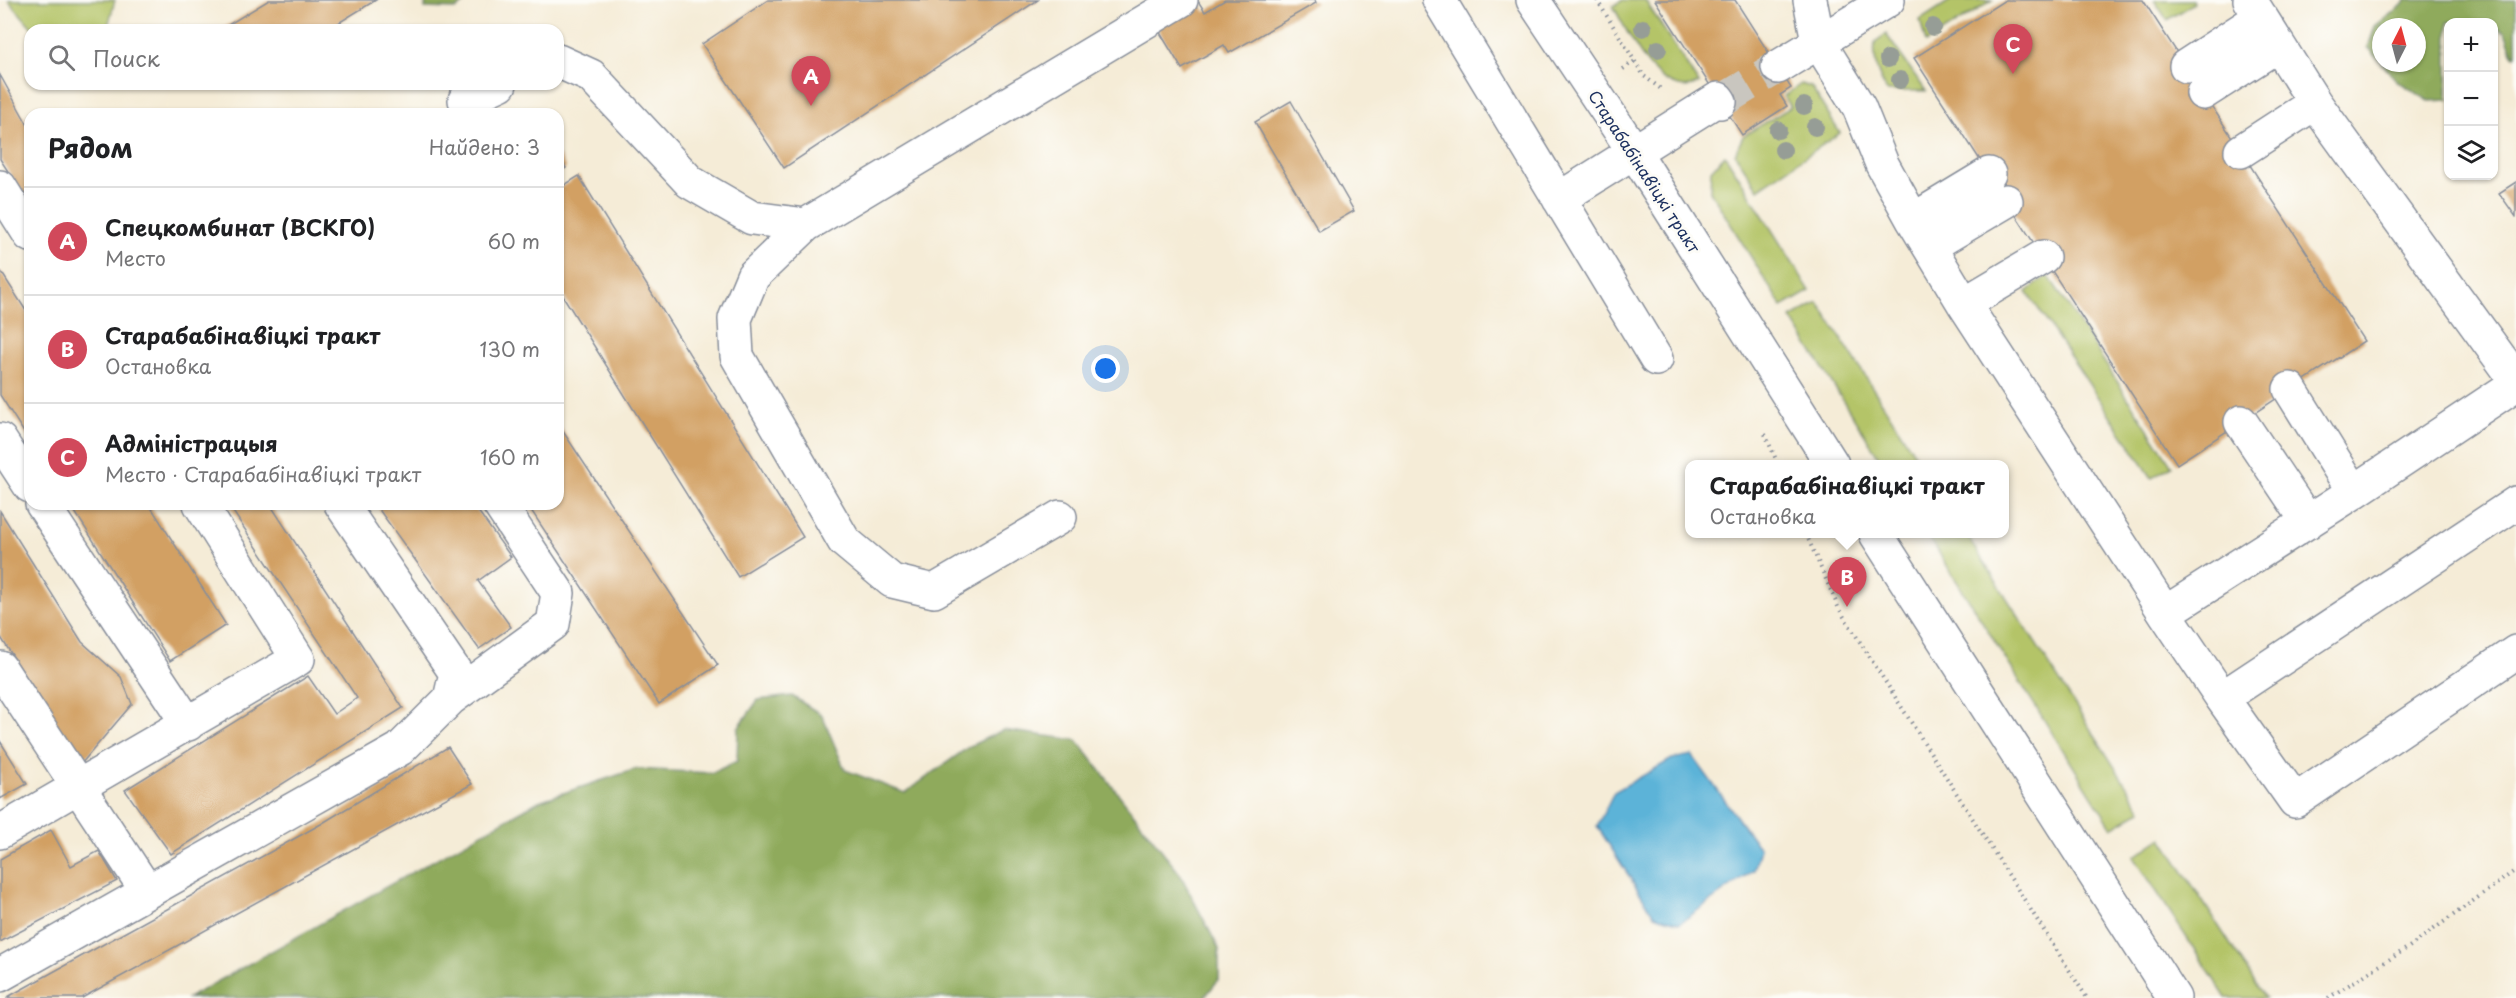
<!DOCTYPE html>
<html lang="ru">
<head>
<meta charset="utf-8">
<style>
	:root { --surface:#fff; --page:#f2f2f2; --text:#202124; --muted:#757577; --line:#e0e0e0; --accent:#d1495b }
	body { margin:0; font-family:"Playpen Sans",sans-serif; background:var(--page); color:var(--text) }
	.controls { position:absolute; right:18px; top:18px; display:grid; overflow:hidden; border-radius:12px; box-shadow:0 2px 4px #0004 }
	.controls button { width:54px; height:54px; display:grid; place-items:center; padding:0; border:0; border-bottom:2px solid var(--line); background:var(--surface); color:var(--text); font:30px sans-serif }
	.compass { position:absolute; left:2372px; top:18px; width:54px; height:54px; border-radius:50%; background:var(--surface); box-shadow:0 2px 4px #0004; rotate:6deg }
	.you { position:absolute; left:1106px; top:369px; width:21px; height:21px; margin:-15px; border:4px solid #fff; border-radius:50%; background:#1a73e8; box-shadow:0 0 0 9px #1a73e833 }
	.badge { display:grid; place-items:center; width:39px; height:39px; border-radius:50%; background:var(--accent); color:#fff; font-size:20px; font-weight:700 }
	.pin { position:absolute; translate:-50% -50px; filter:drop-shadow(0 2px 3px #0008) }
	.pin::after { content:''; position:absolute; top:32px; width:21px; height:18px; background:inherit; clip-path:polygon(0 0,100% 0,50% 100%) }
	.popup { position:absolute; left:1685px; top:460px; width:324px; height:78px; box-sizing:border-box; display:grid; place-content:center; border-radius:12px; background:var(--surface); filter:drop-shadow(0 2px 4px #0005); font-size:20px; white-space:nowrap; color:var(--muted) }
	.popup b { font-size:22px; color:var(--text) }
	.popup::after { content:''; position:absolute; left:50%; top:100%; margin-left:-12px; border:12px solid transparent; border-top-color:var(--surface) }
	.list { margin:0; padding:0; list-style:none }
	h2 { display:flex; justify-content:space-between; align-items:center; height:78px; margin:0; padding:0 24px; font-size:26px }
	h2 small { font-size:20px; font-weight:400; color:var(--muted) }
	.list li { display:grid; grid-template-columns:39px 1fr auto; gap:18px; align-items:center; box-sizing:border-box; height:108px; padding:0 24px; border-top:2px solid var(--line) }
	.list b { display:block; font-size:22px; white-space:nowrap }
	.list p { margin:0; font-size:20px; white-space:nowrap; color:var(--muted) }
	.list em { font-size:20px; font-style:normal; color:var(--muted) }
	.icon { flex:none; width:33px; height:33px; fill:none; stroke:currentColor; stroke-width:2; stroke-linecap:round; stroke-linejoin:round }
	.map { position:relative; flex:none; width:2516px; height:998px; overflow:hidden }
	.search { position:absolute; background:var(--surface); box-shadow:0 2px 4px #0004; left:24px; top:24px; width:540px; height:66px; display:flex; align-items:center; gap:15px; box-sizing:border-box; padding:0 21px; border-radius:18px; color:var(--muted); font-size:22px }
	.panel { position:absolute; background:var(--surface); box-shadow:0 2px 4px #0004; left:24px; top:108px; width:540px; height:402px; border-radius:18px }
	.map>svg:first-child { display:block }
	.green { fill:#b4c467; stroke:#687a62; stroke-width:1.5 }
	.forest { fill:#8faa5c; stroke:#556c5d; stroke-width:1.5 }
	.water { fill:#5bb3d8; stroke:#3b719b; stroke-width:1.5 }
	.building { fill:#d2a064 }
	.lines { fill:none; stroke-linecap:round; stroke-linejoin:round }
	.minor-tunnel { stroke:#c9c6bf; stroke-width:33; stroke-dasharray:33 16; stroke-linecap:butt }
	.minor-casing { stroke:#888e9a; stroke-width:36 }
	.path { stroke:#888e9a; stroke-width:4; stroke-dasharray:1.5 4.5; stroke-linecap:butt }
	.minor { stroke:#fff; stroke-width:33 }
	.tree { fill:#969d96 }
	.labels { text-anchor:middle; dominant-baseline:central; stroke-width:6; stroke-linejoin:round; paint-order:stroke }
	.street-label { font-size:16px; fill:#1b2f5e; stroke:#fdfcf7 }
</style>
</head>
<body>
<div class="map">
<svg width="2516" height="998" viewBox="0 0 2516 998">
	<rect width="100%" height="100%" fill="#fdfcf7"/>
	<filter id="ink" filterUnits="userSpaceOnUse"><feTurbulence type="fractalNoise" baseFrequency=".0167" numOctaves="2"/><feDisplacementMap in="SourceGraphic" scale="12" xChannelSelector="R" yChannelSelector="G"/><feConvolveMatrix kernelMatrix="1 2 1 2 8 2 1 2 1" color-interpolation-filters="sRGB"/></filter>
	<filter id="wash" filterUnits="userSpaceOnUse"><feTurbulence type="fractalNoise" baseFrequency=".008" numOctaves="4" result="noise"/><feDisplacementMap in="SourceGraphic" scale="24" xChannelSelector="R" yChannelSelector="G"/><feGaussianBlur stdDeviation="1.35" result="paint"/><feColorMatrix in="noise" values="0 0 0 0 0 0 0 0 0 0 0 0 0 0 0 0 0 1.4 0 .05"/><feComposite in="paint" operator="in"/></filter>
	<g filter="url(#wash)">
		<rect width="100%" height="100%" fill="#f5ecd7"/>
		<!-- green -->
		<path class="green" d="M8,0h107l-8,30h-73z
			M1623,0h22l54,84c-42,17 -69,-49 -86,-78z
			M1951,0h42l-67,43 -6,-23z
			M2154,0h39l1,3 -27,17z
			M1886,34l40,57h-39c-10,-17 -14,-30 -12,-49z
			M1801,84l10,3 29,46 -82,56 -23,-35 8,-18 48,-29 -7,-11z
			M1725,155l85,136 -28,16 -72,-116 1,-21z
			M2048,275l124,191 -20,12 -125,-186z
			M1818,302l103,162h-38l-92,-146z
			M1927,534h39l176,276 -30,18z
			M2162,838l103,160h-39l-92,-141z"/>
		<!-- forest -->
		<path class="forest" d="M426,0h42l-11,9 -32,-1z
			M2406,0h110v56l-3,-1 -8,-23 -11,-6v-4h-46v78l-19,1 -33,-21 -14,-17h35v-36h-36v35l-13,-15 7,-21 30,-23z
			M792,696l30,19 23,55 60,23 65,-47 33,-16 74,10 103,134 39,75v30l-15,19h-1016l351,-197 97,-32 76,4 25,-12 1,-33 20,-28z"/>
		<!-- water -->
		<path class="water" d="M1692,755l68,94 -6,21 -74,53 -26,-8 -57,-89 17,-34 58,-33z"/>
		<g id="blocks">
			<!-- building -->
			<path class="building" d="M269,0h107l-49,30h-103l-1,-2z
				M768,0h270l-254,168 -82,-124z
				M1225,0h90l1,3 -87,50 -5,-8 -42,24 -26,-43 42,-25 7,11z
				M1655,0h80l56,88 -11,7 7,11 -45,29z
				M2005,0h138l221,341 -187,123 -263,-406z
				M0,75l30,54v76l-30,-46z
				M1291,101l63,110 -35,20 -64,-109z
				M558,154l8,14 -8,5z
				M579,176l224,361 -65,40 -180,-289v-99z
				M2516,182v35l-17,-24z
				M0,270l30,47v125l-30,-47z
				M558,424l160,241 -59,39 -132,-200h31z
				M70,504h79l77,121 -56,36z
				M228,504h42l133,204 -232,146 -46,-64 183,-114 26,38 23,-16z
				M375,504h98l38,53 -33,24 33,46 -32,22z
				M0,511l82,131 39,35 11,27 -51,60 -81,-128z
				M0,741l27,43 -27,15z
				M448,747l24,37 -390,214h-76l315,-174z
				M51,830l20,36 28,-15 18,30 -117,61v-83z"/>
		</g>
	</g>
	<g filter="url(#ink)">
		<use href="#blocks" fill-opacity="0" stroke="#888e9a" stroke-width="1.5"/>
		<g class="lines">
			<!-- minor-tunnel -->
			<path class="minor-tunnel" d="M1720,102l58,-35"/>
			<!-- minor casing -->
			<g class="minor-casing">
				<path id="minor" d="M1439,0l217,359
					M1533,0l102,153 197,311
					M1810,0l8,41 41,66 23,57 31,56 51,84 201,309 189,-121 162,-108
					M2250,0l65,103 201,277
					M558,61l33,15 99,106 62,36 54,7 375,-225
					M2186,66l75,-49
					M1778,67l110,-67
					M2203,93l75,-48
					M465,100l35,-16
					M2241,151l74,-48
					M0,187l30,48
					M1559,199l159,-100 2,3
					M1913,220l76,-46
					M806,225l-53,51 -18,43 2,37 107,185 48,40 42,10 126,-74
					M1930,246l76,-45
					M1964,304l79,-47
					M2290,389l64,103
					M2241,422l67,100
					M0,440l30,46
					M42,504l146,220
					M1876,534l298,464
					M2165,613l57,85 294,-195
					M0,668l147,223
					M2222,698l73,103 221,-149
					M450,699l103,-75 5,-31 -59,-89
					M0,832l298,-173 -98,-155
					M0,975l400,-226 50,-50 6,-26 -115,-169"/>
			</g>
			<!-- path -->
			<path class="path" d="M1597,0l47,76 17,13
				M1623,69l12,-8
				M1765,434l13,30
				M1806,534l33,75 248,389
				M2328,998l81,-51 107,-77"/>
			<!-- minor -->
			<use href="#minor" class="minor"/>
		</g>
		<!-- trees -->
		<g class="tree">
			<circle cx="1933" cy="27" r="9"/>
			<circle cx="1643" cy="28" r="9"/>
			<circle cx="1658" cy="49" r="9"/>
			<circle cx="1888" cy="59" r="9"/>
			<circle cx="1900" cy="80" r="9"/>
			<circle cx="1804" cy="106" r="9"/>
			<circle cx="1815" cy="127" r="9"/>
			<circle cx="1778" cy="130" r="9"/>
			<circle cx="1783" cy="150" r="9"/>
		</g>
	</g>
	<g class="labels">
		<!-- street labels -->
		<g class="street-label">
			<text transform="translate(1645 171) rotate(57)">Старабабінавіцкі тракт</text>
		</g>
	</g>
</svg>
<div class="controls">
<button>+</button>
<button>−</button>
<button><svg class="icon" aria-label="layers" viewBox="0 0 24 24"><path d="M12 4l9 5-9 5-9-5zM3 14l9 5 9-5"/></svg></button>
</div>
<svg class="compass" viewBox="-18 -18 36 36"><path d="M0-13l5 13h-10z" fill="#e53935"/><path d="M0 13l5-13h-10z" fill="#757577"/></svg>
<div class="you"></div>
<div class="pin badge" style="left:811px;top:106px">A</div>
<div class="pin badge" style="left:1847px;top:607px">B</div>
<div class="popup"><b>Старабабінавіцкі тракт</b>Остановка</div>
<div class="pin badge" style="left:2013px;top:74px">C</div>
<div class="search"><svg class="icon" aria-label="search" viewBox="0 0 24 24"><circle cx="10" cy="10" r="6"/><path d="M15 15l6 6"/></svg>Поиск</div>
<section class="panel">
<h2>Рядом<small>Найдено: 3</small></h2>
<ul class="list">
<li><span class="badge">A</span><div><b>Спецкомбинат (ВСКГО)</b><p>Место</p></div><em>60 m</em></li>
<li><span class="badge">B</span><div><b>Старабабінавіцкі тракт</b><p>Остановка</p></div><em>130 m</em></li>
<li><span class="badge">C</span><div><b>Адміністрацыя</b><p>Место · Старабабінавіцкі тракт</p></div><em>160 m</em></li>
</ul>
</section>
</div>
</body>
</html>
